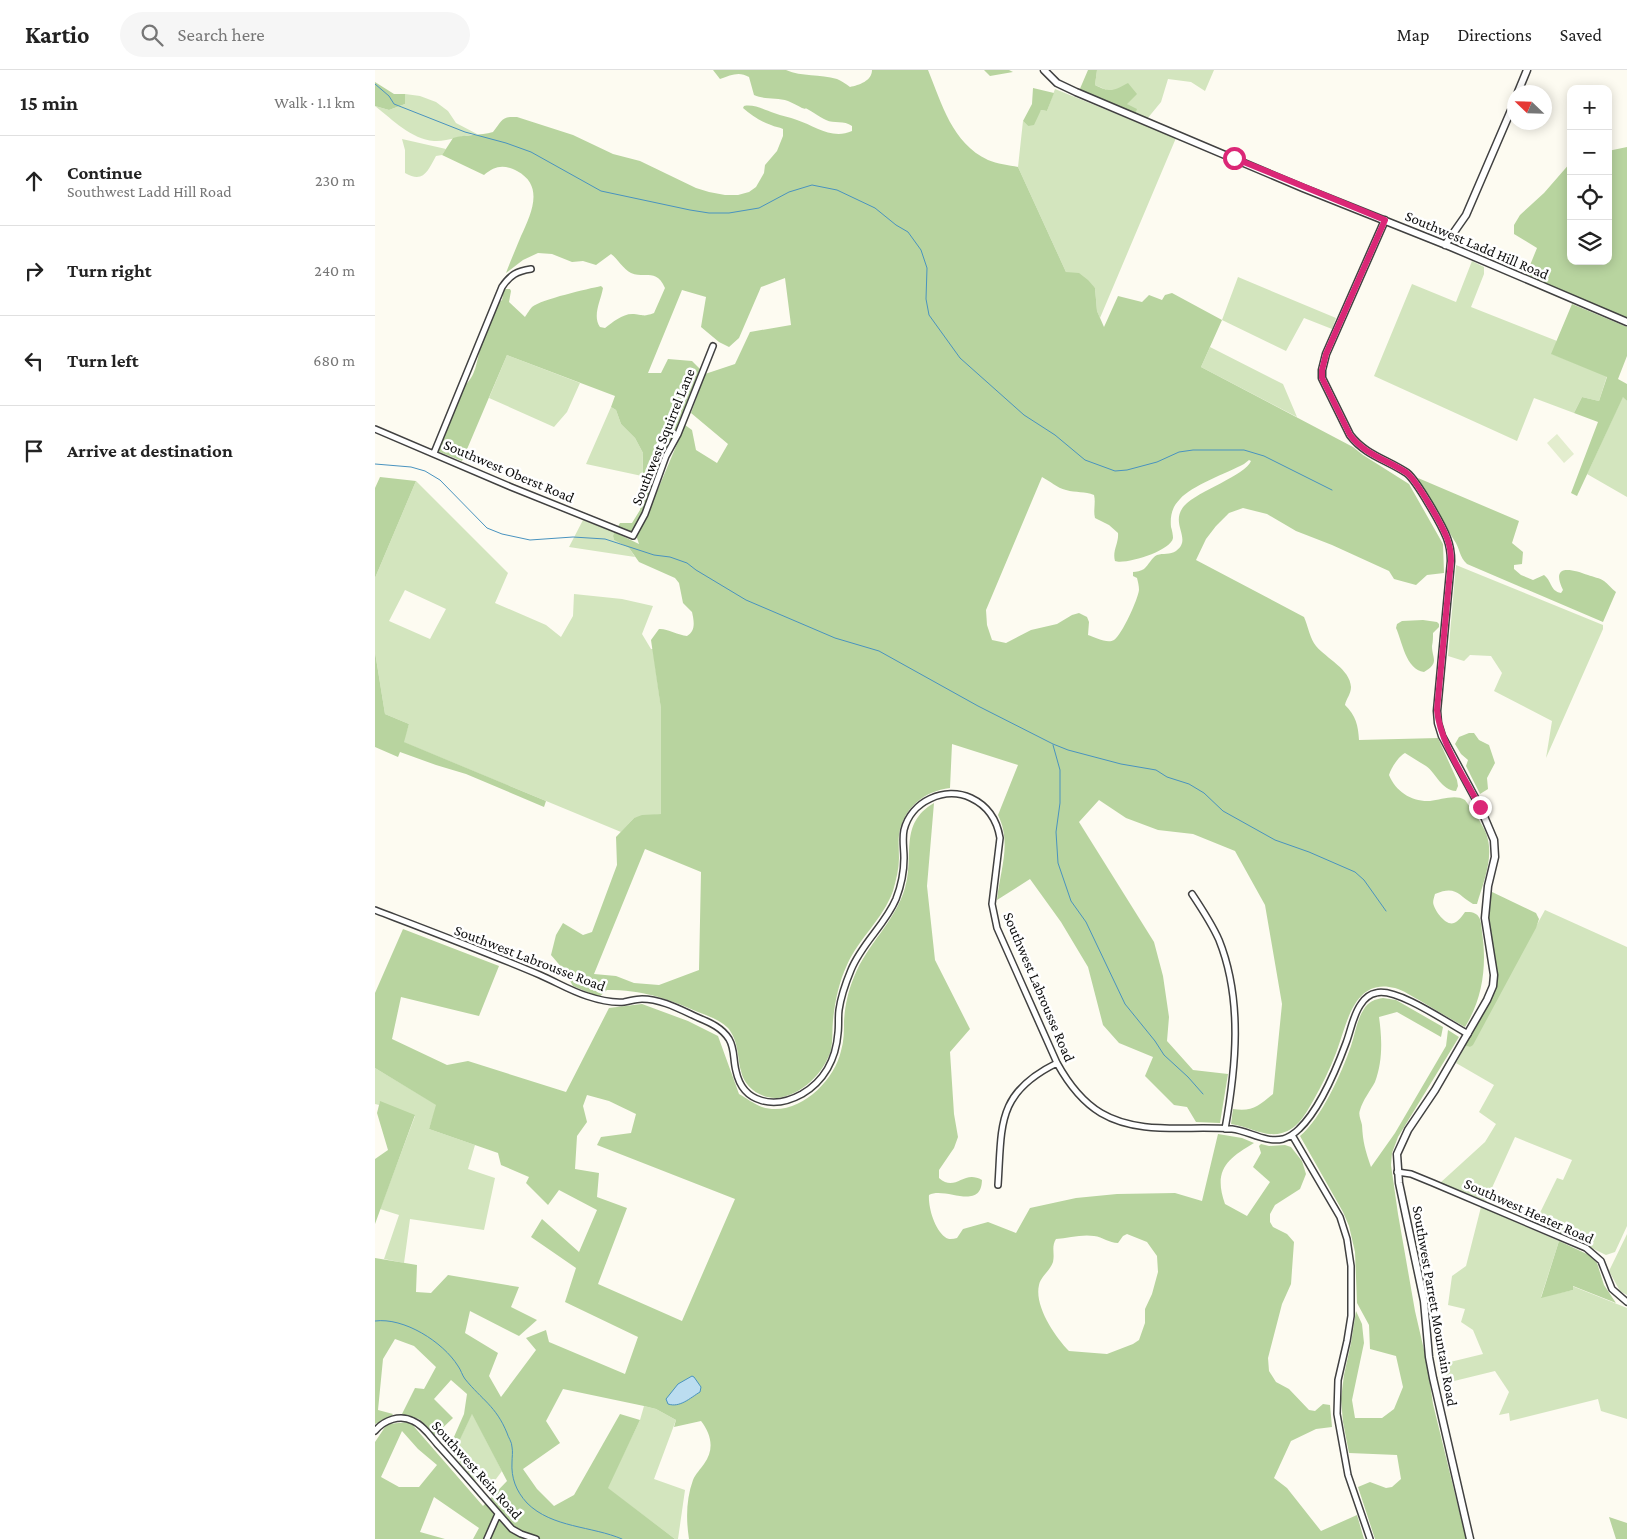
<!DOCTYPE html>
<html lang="en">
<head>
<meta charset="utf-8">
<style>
	:root { --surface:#fff; --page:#f6f6f6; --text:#222; --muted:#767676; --line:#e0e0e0 }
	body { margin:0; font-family:"Crimson Pro",serif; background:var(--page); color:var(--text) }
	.controls { position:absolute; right:15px; top:15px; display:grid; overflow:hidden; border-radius:10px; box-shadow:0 2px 12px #0003 }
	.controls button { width:45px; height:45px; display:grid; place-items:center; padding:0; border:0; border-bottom:1px solid var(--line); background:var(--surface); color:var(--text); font:25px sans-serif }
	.compass { position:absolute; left:1132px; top:15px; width:45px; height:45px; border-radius:50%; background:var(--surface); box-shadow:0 2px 12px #0003; rotate:293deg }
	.stop { position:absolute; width:15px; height:15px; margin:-11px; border:4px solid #db2777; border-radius:50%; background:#fff }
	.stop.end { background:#db2777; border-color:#fff; box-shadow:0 1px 5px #0008 }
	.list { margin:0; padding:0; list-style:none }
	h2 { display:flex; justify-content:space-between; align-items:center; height:65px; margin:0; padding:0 20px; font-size:21px }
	h2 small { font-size:16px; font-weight:400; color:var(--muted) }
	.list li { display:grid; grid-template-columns:32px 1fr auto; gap:15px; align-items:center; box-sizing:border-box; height:90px; padding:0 20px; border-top:1px solid var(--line) }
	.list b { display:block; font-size:19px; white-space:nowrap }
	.list p { margin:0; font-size:16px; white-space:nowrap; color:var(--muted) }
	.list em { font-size:16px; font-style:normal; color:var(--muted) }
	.icon { flex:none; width:28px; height:28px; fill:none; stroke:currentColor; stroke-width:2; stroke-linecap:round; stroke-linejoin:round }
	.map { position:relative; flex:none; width:1252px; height:1469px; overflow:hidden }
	header { display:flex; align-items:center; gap:30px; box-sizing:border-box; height:70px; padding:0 25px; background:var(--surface); border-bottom:1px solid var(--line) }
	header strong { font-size:24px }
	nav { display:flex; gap:28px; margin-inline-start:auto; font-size:18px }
	.search { width:350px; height:45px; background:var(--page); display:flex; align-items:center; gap:12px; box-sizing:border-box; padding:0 18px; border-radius:28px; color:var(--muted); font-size:19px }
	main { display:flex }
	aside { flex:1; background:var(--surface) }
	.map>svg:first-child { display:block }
	.green { fill:#d3e5be; fill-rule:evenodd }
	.forest { fill:#b8d49f; fill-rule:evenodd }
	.pitch { fill:#e3edce }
	.water { fill:#bbddf0; stroke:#4993bf }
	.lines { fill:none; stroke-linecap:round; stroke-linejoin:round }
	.stream { stroke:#4993bf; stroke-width:1 }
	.minor-casing { stroke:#414141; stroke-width:8 }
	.tertiary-casing { stroke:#414141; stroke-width:9 }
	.minor { stroke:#fff; stroke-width:5 }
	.tertiary { stroke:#fff; stroke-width:6 }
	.route { stroke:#db2777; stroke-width:6 }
	.labels { text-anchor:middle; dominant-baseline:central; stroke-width:5; stroke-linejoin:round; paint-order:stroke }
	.street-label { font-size:15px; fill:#0e0e0e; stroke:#fff }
</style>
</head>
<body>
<header>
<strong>Kartio</strong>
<div class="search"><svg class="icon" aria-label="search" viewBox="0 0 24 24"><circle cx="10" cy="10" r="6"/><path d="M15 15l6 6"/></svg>Search here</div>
<nav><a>Map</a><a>Directions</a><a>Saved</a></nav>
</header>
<main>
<aside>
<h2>15 min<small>Walk · 1.1 km</small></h2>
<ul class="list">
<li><svg class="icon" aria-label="ahead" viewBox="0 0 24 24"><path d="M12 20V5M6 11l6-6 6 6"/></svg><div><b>Continue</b><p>Southwest Ladd Hill Road</p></div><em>230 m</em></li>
<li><svg class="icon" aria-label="right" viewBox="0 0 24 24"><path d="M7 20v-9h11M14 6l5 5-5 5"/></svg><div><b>Turn right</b></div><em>240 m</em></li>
<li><svg class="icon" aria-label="left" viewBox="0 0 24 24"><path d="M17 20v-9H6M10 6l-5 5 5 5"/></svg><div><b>Turn left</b></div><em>680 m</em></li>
<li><svg class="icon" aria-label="arrive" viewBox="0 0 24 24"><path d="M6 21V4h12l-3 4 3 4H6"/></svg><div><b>Arrive at destination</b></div></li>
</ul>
</aside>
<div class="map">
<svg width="1252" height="1469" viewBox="0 0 1252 1469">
	<rect width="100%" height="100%" fill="#fdfbf1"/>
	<!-- green -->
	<path class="green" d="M722,0h117l-9,21 -14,-9 -23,-3 -7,23 -14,17 -12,-5 -19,-24 -7,1 -14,-6z
		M680,19l121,49 -76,180 -3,-7 -2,-23 -29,-16 -48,-105 5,-46 5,5 13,-16 6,1z
		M30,24l15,2 16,6 12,9 8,12 21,11c-15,1 -30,8 -43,7 -23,-2 -41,-21 -59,-35l14,4 16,-6z
		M27,69l44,10 -4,6 -6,1c-8,14 -12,28 -31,17v-23z
		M1097,191l12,6v7l-13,33 86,34 -5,13 55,22 -8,25 -17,-4 -8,16 -40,-15 -17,43 -143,-65 38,-92 44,18z
		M863,207l98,41 -4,11 -28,-11 -18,33 -64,-31z
		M835,277l73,37 14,33 -96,-50z
		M132,285l73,28 -13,29 -13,15 -65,-29z
		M1248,326l4,5v96l-40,-23z
		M236,337l5,3 5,14 14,14 8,15 -1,23 -56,-12z
		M41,411l92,92 -13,30 51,22 15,12 12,-21 1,-22 48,5 31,7 -11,28 9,15h2l8,60v105l-27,4 -13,14 -218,-90 6,-18 -24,-10 -10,-62v-74zM30,520l41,19 -16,30 -41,-18z
		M208,450l31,12 -1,4 1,4 15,8 6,9 -66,-10z
		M1081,495l147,60v4l-57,129 6,-37 -58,-30 8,-18 -11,-17 -21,-1 -6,6 -16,-5z
		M1170,840l82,37v279l-12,26 -9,3 -70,-34 21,-43 6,2 9,-20 -57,-23 -29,64 -46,-18 45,-41 11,-18 -17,-12 15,-27 -38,-22 9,-17 5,1z
		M0,998l62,37 -8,24 46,16 -7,24 27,9 -11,52 -74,-11 -6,44 -20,-4 15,-44 -19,-6 35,-93 -35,-14 -1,3 -4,-1z
		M1106,1137l78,34 -18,56 32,-7 -1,-4 55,22v111l-26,-8 -3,-12 -88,22 -1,-8 -10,2 10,-23 -14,-21 -49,12v-20l37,-9 -10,-24 -12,-8 4,-13 -17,-4 4,-29 14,-10z
		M1252,1164v61l-7,-4 -11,-20z
		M269,1336l12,3 20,11 -22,59 31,11 -7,49h-3l-68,-51 33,-68z
		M97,1343l30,58 -6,8 -8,5 -15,-4 -20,-26z"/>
	<!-- forest -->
	<path class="forest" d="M338,0h73c16,7 34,4 51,9 5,2 9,5 13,8 9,-2 22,-6 22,-17h56c14,34 24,73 60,90 9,4 21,5 30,7l48,105 13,1 9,7 7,8 2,23 7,16 14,-31 24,6 7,-7 13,5 3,-5 7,-2 50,27 -21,47 152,80 10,8 46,29 34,60 1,29 -17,2 -11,10 -22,-6 -5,-8 -57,-26 -36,-14 -29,-17 -24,-6 -14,5 -13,13 -10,13 -10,21 108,57c4,9 6,22 12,29 11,13 34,23 35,41 0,7 -5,12 -6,18 11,11 13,20 14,35l79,-2 19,42 1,6 -2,5c-15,-1 -19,-17 -30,-25 -7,-4 -14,-9 -21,-13 -6,3 -14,15 -16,22 7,17 23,27 41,26 11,-1 25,-7 35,-1 6,9 13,17 18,27 14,24 1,53 -6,77h-4c-15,-9 -17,-19 -38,-10 -1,4 -3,8 -1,12 2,6 12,20 20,17 4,-1 9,-8 11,-11 15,-1 16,7 17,20 5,33 1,66 -17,95 -16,-9 -31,-18 -46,-27 -8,-4 -16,-10 -24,-12 -42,-11 -48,37 -59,65 -6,16 -14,32 -23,48 -7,12 -15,28 -31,32 -17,5 -34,-7 -51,-9l2,-15c19,3 26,-3 40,-15l9,-90 -17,-99 -30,-54 -42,-17 -35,-4 -32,-12 -27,-18 -20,22 75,120 9,34 6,41 -2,24 26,29 35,4 -8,49 -24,-1 -9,-15 -13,-2 -29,-29 8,-19 -34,-14 -16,-18 -15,-58 -27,-45 -31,-43 -33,21c3,-30 15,-57 1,-85l20,-50 -66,-21 -2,44c-26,3 -47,20 -51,47 -1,7 0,15 0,23 0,11 -3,22 -6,33 -10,28 -34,47 -46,74 -8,17 -12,36 -14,55 -1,10 0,20 -2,30 -7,23 -29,45 -54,48 -16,1 -33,-11 -36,-27 -4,-16 -2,-29 -13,-43 -8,-8 -20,-12 -30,-16 -32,-14 -55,-22 -91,-22l-8,7 -26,-11 -10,-17 -12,-14 5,-20 7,-12 20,12 9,-3 25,-67 -1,-28 18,-19 8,-3 19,-1v-105l-10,-69 8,-11c7,-1 19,6 28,7 9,-5 7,-15 5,-24l-9,-9 -4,-20 -4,-5 -36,-16 -10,-14 -15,-8 -1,-4 1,-4 25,12 -3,-9 12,-22 37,-88 7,5 4,20 21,13 11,-19 -37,-31 14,-39 30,-10 15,-32 41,-7 -6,-47 -24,9 -22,51 -10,9 -10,-5 -18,-15 5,-30 -24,-7 -34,83h13l7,-14 24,2 8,8 -55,143 -12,20 -16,-4 3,-5h12l8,-13 3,-17 -1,-6 1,-34 -8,-15 -14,-14 -5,-14 -5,-3 4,-11 -108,-41 -45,106 -25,-10 27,-65c13,-11 12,-25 17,-39 5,-15 11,-29 17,-44l4,-3 2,-11h6l1,2 -2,11 16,15c2,-3 5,-8 7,-10 10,-8 56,-18 69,-21l2,2c-2,12 -11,28 -3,39l5,1c8,-6 18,-15 29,-14 10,1 9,3 20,-1l11,-25c-9,-20 -20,-9 -34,-15 -8,-4 -13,-14 -20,-19l-15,11 -13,-4 -11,1 -20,-8 -14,-1 -15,7 -17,13c5,-13 10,-25 15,-37 10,-22 24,-50 -4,-65 -14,-7 -22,-5 -33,4l-42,-20 11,-17c13,-4 27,-2 40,-6 9,-11 8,-16 24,-15l56,18 40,19 27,7 56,27 13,4 16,3h13l11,-3 7,-5 8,-14 1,-8 12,-14 6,-15v-7c-4,-2 -8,-2 -12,-4 -10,-3 -20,-10 -28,-17l1,-2c10,-2 21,4 30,7 8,3 15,4 23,7 18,6 35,20 55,11v-5c-8,-6 -18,-2 -26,-6 -7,-3 -11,-7 -17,-10 -5,-3 -2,0 -7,-2 -4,-2 -9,-5 -14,-7 -11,-4 -23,-1 -34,-6l-5,-18c-10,-6 -18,-2 -29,2zM874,390l2,1c-6,15 -52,29 -67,45 -15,18 9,33 -8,45 -6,4 -13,2 -19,4 -6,3 -8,10 -13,14 -3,2 -8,3 -11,3v4l4,2c1,4 2,8 2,12 -1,9 -17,45 -25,50 -7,4 -19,-3 -26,-5l1,-13 -2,-5 -8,-4 -7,2 -15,9 -26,6 -25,13 -14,-3 -5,-15 -1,-15 56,-133c8,4 15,11 24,13 10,3 19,1 28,5 2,8 -1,15 1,23l14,7 9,8c1,10 -6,18 -3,28 10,4 56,-10 58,-23 0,-3 -1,-8 -2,-11 -1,-11 1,-20 9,-28 11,-13 47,-26 64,-35zM270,779l56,23 -2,98 -40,15 -25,-2 -18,-7 -22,-2z
		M609,0h25l4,2 -23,4z
		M713,0h9l-2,15c16,8 18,6 33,-2l9,11 -10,10 10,5 -2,5 -56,-23z
		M0,12l19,12h11v10l-16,6 -14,-4z
		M658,18l21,5 -7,18 -6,-1 -7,15 -6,1 -5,-5 9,-17z
		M1252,77v172l-101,-44 11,-27 -23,-14v-9l6,-10 24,-22 27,-31v99h37v-110z
		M1197,234l55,23v29l-9,23 9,5v17l-4,-4 -46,99 -6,-3 27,-71 -24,-9 8,-16 17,4 8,-24 -56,-23z
		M5,407l36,4 -41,97v-90z
		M1043,408l101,43 -7,22 11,9 -1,12 -8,1v4l7,6 12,5 11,-5c8,6 6,16 17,18l2,-3c-13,-27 9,-21 25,-15 5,2 12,3 16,6 4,3 8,8 12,11l-13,30 -136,-58c-8,-7 -7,-16 -13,-24 -12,-20 -26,-40 -36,-62z
		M1048,550l14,2 2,2v3l-6,6c0,5 0,8 -1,13 0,13 8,16 -8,26 -18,-2 -22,-31 -28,-44l1,-4 5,-3z
		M0,582l10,62 24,10 -5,18 142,59 -2,6 -78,-33 -30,-9 -36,-13 -2,5 -23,-10z
		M1094,663h5l5,7 10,5 6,18 -8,15 1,11 -8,5 -14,-28 2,-6 -7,-6 -6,-10 4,-7z
		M559,733l-7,83 8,74 35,69 -20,23 4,62 4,23 -4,11 -15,22v8c17,15 24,-9 43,2 -1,32 -37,6 -53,15 -1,11 5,34 16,42 3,3 8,2 12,1l6,-9 25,-7 28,11 14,-25 46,-10 41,-4 58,-1 27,8 16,-67 24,4 12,5c-27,16 -41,27 -29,61l22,12 23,-34 -17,-15 8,-14 -2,-7 2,-2 8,2 16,-1 6,2 11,14 4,13 -6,15 -25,16 -5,9v8l3,5 14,7 7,8 -3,42 -9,20 -14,54 1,13 7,11 13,7 20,21 6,1 8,-7 7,1 2,22 -16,2 -25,12 -17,37 13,10 34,43 36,-16 7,24h-675c-3,-19 -3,-40 4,-59 3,-7 7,-10 11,-16 11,-15 7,-30 -3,-43l-27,6 2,-7 -20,-11 -12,-3 -81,-17 -17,32 14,22 -37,26 14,20 17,17 20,-11 46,-81 20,6 -32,68 67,51h-202l6,-11 -45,-31 -14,35 25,7h-70v-97l12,-18 23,-2 73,84 24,-25 -35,-67 -16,34 -6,-2 14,-32 3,-20 -16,-14 -17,19 19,19 -19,18 -15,-17 -17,-5 13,-26 9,1 12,-22 -22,-21 -19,-7 -12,20 -5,51 15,4 -3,4 -15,6v-166l42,7 -1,27 15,1 17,-18 71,12 -8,20 26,13 -18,16 -49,-25 -5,22 33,20 -9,23 12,21 35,-47 -10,-12 20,-8 3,12 76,32 13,-37 -73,-35 11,-34 -45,-31 11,-18 37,33 18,-42 -38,-20 -11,15 -22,-22 3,-6 -28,-12 -3,-12 -69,-24 7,-24 -61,-37v-75l28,-64 96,37 -20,50 -78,-19 -9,42 55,26 21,-4 98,31 43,-84 33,-4 46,17 30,15 21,58c7,4 15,10 23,13 35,11 72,-25 79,-56 3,-10 3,-20 3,-30 1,-15 4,-30 10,-44 13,-33 41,-55 51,-89 10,-32 -7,-64 29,-85zM212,1025l22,6 27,13 -5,19 -30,4 -4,8 138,54 -53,122 -84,-37 29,-76 -30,-11 2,-24 -24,-4 2,-33 10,-14 -4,-16zM752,1164l20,8 10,14 1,16 -6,22 -7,15v14l-6,17 -6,4 -26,10 -38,-3c-14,-14 -35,-45 -30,-66 2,-9 11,-14 14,-23 2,-9 -2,-15 3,-23 12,-1 26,-5 38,-3 9,1 15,7 24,7l5,-7zM27,1361l16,18 19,16 -18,22h-20l-18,-10z
		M1115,821l46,22 3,6 -3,9 -63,117 -3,2 -5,-1 24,-44 8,-24 -8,-59z
		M1008,928l13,2 47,27 -2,10 -44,-25 -18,5c3,21 4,44 -4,65 -5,9 -12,18 -15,28 -2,5 1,10 2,15 1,18 3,24 9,42l24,-34 51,-87 2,-16 11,7 -61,100 -6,16 -1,12 7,49 17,97 12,52 6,41 33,135h-91l-17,-52 12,-5 16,6 6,-1 9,-8 -4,-24 -48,-2 -6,-31 -2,-23 3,-24 7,-32 5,-32 6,13 2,19 -12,57 3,18h27l12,-9 9,-22 -7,-31 -26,-7 -1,-24 -12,-22 -2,-51 -6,-26 -6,-14 -43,-76c21,-17 42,-64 51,-90 4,-12 6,-27 13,-37 4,-7 11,-10 19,-11z
		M5,1031l35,14 -40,109v-65l13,-9 -11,-37z
		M1184,1171l30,14 8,8 7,22 12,18 -43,-17v4l-32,8z
		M1234,1447l18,6v16h-11z"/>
	<!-- pitch -->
	<path class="pitch" d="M1182,364l17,20 -10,9 -17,-20z"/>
	<!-- water -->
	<path class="water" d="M317,1306l2,1 7,10 -1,5c-10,6 -20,16 -32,12l-2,-5 12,-15z"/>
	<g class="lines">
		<!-- stream -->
		<path class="stream" d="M0,14l14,12 5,8 71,28 41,11 25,9 70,39 89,19 19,3h20l30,-5 30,-16 23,-7 25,5 38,18 21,17 12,7 13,18 6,18 -1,31 3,16 31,43 64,57 31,20 30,25 30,11 12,-1 30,-8 22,-10 14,-2h51l20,6 68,34
			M0,394l36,3 14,4 15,9 47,48 15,6 28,6 43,-3 32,2 49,16 16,2 17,6 9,7 50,30 89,38 44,13 99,55 75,38 15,6 53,14 35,6 11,7 22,7 15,9 19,18 52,29 34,12 46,20 9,8 22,31
			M678,675l7,25v33l-4,29 2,31 13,38 15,21 39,82 30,37 9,14 24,22 15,17
			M0,1251c29,-4 68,21 83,45 3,4 4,9 7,13 17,21 31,27 42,54 1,4 5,9 5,14 1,5 0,10 0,15 -1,16 4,29 15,41 25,25 65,23 95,36"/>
		<!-- minor casing -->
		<g class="minor-casing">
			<path id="minor" d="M0,359l136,58 122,49 12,-22 21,-58 12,-22 35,-88
				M59,383l68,-166c8,-12 15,-16 29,-18
				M817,824c10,15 20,30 27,46 24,60 17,128 6,189
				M0,840c55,21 111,42 165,65 16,7 31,16 47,21 12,4 24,7 37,6 6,-1 12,-3 18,-3 20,0 39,11 57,19 12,5 23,10 30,21 6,10 4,21 7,32 7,33 39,38 66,23 22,-13 34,-35 36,-61 1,-8 0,-16 1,-23 2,-14 7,-28 12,-40 11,-27 34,-45 45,-71 5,-13 8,-28 8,-41 0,-10 -2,-19 0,-28 7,-29 41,-44 67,-32 17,8 26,22 29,40l-8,66 5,24 60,135c11,20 24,38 44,50 39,23 88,12 131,16 17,2 33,14 51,10 6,-2 12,-6 16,-10 21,-20 37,-59 47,-86 5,-13 7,-28 15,-39 4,-6 9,-10 15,-11 20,-6 72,30 92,41
				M917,1065l48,82 7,22 4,27v50l-4,25 -9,39 -1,34 11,61 22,64
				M1022,1102l14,2 22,9 153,65 15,13 11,28 15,13
				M623,1115c4,-60 -2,-92 59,-122
				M0,1361c9,-11 25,-17 38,-10 10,4 18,16 25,24 25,27 49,56 74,84l9,5 15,5
				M112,1469l11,-25"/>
		</g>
		<!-- tertiary casing -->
		<g class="tertiary-casing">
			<path id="tertiary" d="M669,0l13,13 19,9 227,96 148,59 176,75
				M1143,22l9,-22
				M1010,150l-59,134 -4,16v8l28,57c15,20 38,25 57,38 10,8 35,52 40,65 3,8 4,15 4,23l-14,150 1,12 4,13 38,71 14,33 1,17 -7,29 -3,32 9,57 -1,11 -6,14 -52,90 -27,40 -11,24 2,29 25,118 5,56 4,21 37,161
				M1070,175l21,-30 49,-114"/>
		</g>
		<!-- minor -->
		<use href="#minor" class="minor"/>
		<!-- tertiary -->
		<use href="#tertiary" class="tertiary"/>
	</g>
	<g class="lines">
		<!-- route -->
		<path class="route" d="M859,88l151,62 -59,134 -4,16v8l28,57c15,20 38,25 57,38 10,8 35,52 40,65 3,8 4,15 4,23l-14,149c3,33 28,68 43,97"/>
	</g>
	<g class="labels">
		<!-- street labels -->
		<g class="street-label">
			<text transform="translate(1102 175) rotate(23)">Southwest Ladd Hill Road</text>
			<text transform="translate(288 367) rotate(-68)">Southwest Squirrel Lane</text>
			<text transform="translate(134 401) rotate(23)">Southwest Oberst Road</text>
			<text transform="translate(155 888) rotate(21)">Southwest Labrousse Road</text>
			<text transform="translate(664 917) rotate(67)">Southwest Labrousse Road</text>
			<text transform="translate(1154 1141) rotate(24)">Southwest Heater Road</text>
			<text transform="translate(1060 1236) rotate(80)">Southwest Parrett Mountain Road</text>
			<text transform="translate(102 1400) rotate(48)">Southwest Rein Road</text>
		</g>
	</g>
</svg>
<div class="controls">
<button>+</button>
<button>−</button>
<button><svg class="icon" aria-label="locate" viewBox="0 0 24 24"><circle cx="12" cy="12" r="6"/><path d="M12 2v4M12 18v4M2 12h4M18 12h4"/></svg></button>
<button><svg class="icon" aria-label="layers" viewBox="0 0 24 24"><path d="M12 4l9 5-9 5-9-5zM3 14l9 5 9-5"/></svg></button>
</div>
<svg class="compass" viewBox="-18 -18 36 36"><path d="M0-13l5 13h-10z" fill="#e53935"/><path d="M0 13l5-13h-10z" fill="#767676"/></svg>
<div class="stop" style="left:859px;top:88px"></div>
<div class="stop end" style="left:1105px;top:737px"></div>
</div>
</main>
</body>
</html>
